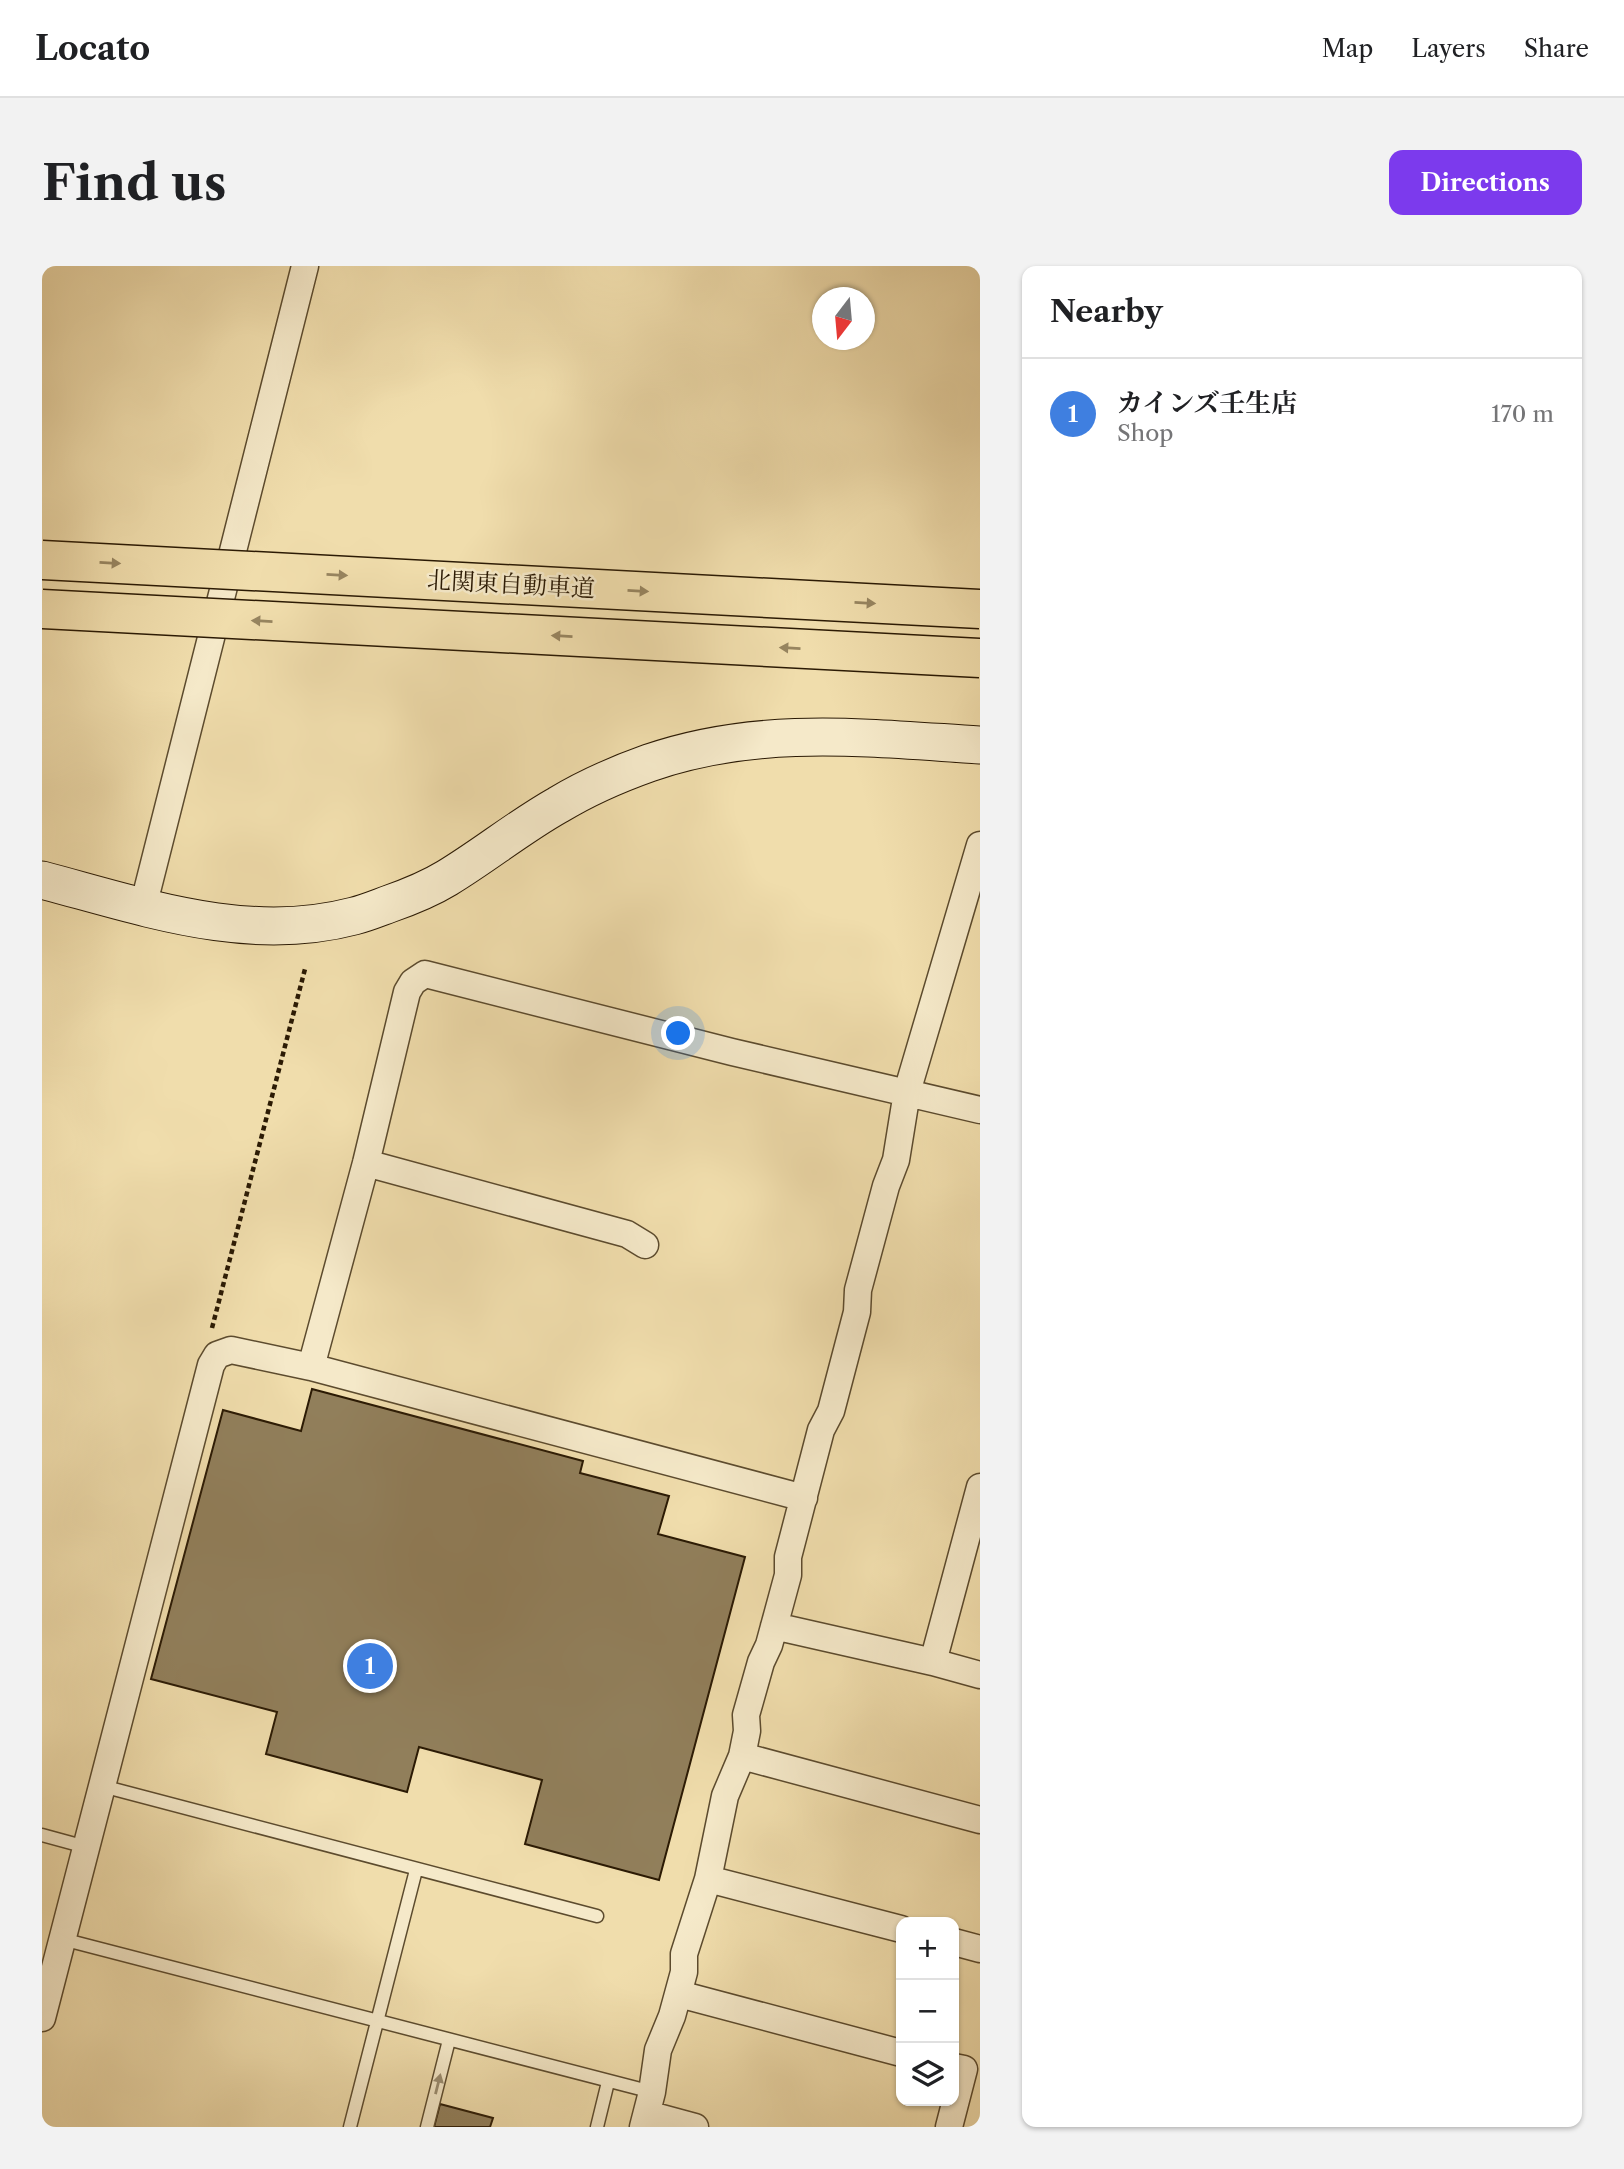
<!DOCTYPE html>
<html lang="en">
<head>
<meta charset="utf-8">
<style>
	:root { --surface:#fff; --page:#f2f2f2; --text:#202124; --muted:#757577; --line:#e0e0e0; --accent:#7c3aed }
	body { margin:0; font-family:"Libre Caslon Text","Noto Serif JP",serif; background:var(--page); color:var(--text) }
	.controls { position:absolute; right:21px; bottom:21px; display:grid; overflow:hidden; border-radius:14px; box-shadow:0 2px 5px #0004 }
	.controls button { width:63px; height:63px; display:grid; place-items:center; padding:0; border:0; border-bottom:2px solid var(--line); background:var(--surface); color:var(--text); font:35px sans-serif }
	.compass { position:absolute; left:770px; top:21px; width:63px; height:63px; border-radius:50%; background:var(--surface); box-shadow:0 2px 5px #0004; rotate:196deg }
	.you { position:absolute; left:637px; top:768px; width:24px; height:24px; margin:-18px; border:5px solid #fff; border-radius:50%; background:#1a73e8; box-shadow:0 0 0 10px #1a73e833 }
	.badge { display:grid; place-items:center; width:46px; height:46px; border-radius:50%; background:var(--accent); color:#fff; font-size:23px; font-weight:700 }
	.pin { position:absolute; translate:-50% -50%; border:4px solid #fff; box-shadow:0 2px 7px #0006 }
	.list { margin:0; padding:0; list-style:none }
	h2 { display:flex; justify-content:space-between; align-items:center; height:91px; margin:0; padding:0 28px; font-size:30px }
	h2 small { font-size:23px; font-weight:400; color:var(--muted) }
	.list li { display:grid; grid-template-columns:46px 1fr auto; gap:21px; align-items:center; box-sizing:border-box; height:112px; padding:0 28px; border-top:2px solid var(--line) }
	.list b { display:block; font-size:26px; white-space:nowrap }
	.list p { margin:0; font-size:23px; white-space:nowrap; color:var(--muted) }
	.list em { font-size:23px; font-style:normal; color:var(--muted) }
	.icon { flex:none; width:38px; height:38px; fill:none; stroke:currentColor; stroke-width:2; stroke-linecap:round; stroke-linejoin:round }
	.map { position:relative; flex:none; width:938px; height:1861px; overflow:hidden; border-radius:14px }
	header { display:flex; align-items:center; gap:42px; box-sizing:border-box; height:98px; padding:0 35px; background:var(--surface); border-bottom:2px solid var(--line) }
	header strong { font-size:33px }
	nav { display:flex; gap:38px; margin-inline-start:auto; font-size:24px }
	.intro { display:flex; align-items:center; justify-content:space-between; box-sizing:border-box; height:168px; padding:0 42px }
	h1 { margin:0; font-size:49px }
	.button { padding:18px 32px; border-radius:14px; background:var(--accent); color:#fff; font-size:24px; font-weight:700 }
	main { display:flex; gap:42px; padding:0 42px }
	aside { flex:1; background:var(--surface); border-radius:14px; box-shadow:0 2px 5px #0004 }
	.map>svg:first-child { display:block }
	.building { fill:#917f5b; stroke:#2b1a04; stroke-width:2 }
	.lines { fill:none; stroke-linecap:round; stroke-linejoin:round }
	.lane-casing { stroke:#5c4b2e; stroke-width:15 }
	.street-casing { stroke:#5c4b2e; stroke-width:29 }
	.secondary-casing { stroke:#2b1a04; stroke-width:39 }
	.path { stroke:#2b1a04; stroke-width:4.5; stroke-dasharray:5 3.5; stroke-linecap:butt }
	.lane { stroke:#f5e9c9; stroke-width:12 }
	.street { stroke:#f5e9c9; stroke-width:26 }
	.secondary { stroke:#f5e9c9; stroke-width:37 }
	.highway-bridge-casing { stroke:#2b1a04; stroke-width:41; stroke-linecap:butt }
	.highway-bridge { stroke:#f0ddac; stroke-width:38 }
	.oneway { fill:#978560 }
	.oneway2 { fill:#9a8c70 }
	.labels { text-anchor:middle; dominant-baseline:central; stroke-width:5; stroke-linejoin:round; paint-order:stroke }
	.street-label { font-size:24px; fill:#2b1a04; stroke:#f5e9c9 }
</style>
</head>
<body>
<header>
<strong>Locato</strong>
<nav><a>Map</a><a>Layers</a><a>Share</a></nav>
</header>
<div class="intro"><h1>Find us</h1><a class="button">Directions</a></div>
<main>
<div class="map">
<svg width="938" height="1861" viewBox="0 0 938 1861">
	<rect width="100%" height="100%" fill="#f0ddac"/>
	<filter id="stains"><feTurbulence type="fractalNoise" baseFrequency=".00286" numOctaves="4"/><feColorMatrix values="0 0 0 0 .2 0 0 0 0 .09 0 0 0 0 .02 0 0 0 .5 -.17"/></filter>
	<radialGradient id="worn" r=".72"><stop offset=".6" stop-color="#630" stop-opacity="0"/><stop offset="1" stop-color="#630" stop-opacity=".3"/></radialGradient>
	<!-- building -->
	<path class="building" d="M270,1123l271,72 -3,12 89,23 -11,38 87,23 -86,323 -134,-36 17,-64 -123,-33 -12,45 -141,-38 11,-42 -126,-33 72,-269 78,21z
		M398,1838l53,14 -3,9h-56z"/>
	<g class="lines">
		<!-- lane casing -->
		<g class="lane-casing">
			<path id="lane" d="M60,1520l495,130
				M0,1569l44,12
				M20,1673l590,153
				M308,1861l66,-257
				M385,1861l22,-87
				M555,1861l11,-45"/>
		</g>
		<!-- street casing -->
		<g class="street-casing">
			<path id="street" d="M101,641l162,-641
				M324,897l261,71 18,11
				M269,1101l55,-204 41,-171 6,-10 12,-8 307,78 248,58
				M732,1360l159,36 47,13
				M891,1396l47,-175
				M700,1490l238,64
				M666,1613l193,50
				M912,1676l26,7
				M637,1728l222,59
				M0,1752l169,-653 6,-10 14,-5 80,17 493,131
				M605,1848l48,13
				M601,1861l9,-35 6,-42 14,-34 12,-44v-18l24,-75 17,-83 17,-40 5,-25 -1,-16 15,-53 8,-17 19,-70v-18l33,-127 10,-19 26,-99 1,-22 28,-104 10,-26 11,-68 73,-247
				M907,1861l15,-58 -10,-2"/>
		</g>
		<!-- secondary casing -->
		<g class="secondary-casing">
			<path id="secondary" d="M0,614c102,27 206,64 312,36 12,-3 24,-8 35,-12 20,-7 40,-15 58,-26 38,-23 72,-51 111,-73 28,-17 60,-31 91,-42 110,-38 218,-25 331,-18"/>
		</g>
		<!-- path -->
		<path class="path" d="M170,1062l93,-359"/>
		<!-- lane -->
		<use href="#lane" class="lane"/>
		<!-- street -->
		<use href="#street" class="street"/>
		<!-- secondary -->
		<use href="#secondary" class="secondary"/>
		<!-- highway-bridge casing -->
		<g class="highway-bridge-casing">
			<path id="highway-bridge" d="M0,294l938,49
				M0,343l938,49"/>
		</g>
		<!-- highway-bridge -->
		<use href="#highway-bridge" class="highway-bridge"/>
	</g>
	<!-- one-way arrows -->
	<defs><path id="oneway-solid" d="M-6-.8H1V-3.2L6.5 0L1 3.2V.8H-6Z" transform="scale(1.75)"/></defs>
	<g class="oneway">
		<use href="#oneway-solid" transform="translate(68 297) rotate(3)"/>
		<use href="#oneway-solid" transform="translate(295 309) rotate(3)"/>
		<use href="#oneway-solid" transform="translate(596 325) rotate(3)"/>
		<use href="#oneway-solid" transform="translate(823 337) rotate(3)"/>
		<use href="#oneway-solid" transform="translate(220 355) rotate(-177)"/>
		<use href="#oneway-solid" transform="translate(520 370) rotate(-177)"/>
		<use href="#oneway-solid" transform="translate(748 382) rotate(-177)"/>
	</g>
	<use class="oneway2" href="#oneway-solid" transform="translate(396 1818) rotate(-76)"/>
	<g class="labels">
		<!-- street labels -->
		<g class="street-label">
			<text transform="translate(469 318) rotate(3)">北関東自動車道</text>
		</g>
	</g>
	<rect width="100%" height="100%" filter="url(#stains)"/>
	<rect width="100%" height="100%" fill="url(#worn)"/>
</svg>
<div class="controls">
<button>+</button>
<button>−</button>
<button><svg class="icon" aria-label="layers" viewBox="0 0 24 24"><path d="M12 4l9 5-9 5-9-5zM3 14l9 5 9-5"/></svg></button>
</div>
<svg class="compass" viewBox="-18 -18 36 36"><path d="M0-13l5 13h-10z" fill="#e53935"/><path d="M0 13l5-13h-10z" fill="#757577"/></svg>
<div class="you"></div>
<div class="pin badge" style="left:328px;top:1400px;background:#3f7fe0">1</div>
</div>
<aside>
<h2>Nearby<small></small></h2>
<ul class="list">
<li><span class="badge" style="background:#3f7fe0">1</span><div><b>カインズ壬生店</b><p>Shop</p></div><em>170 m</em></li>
</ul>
</aside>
</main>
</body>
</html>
